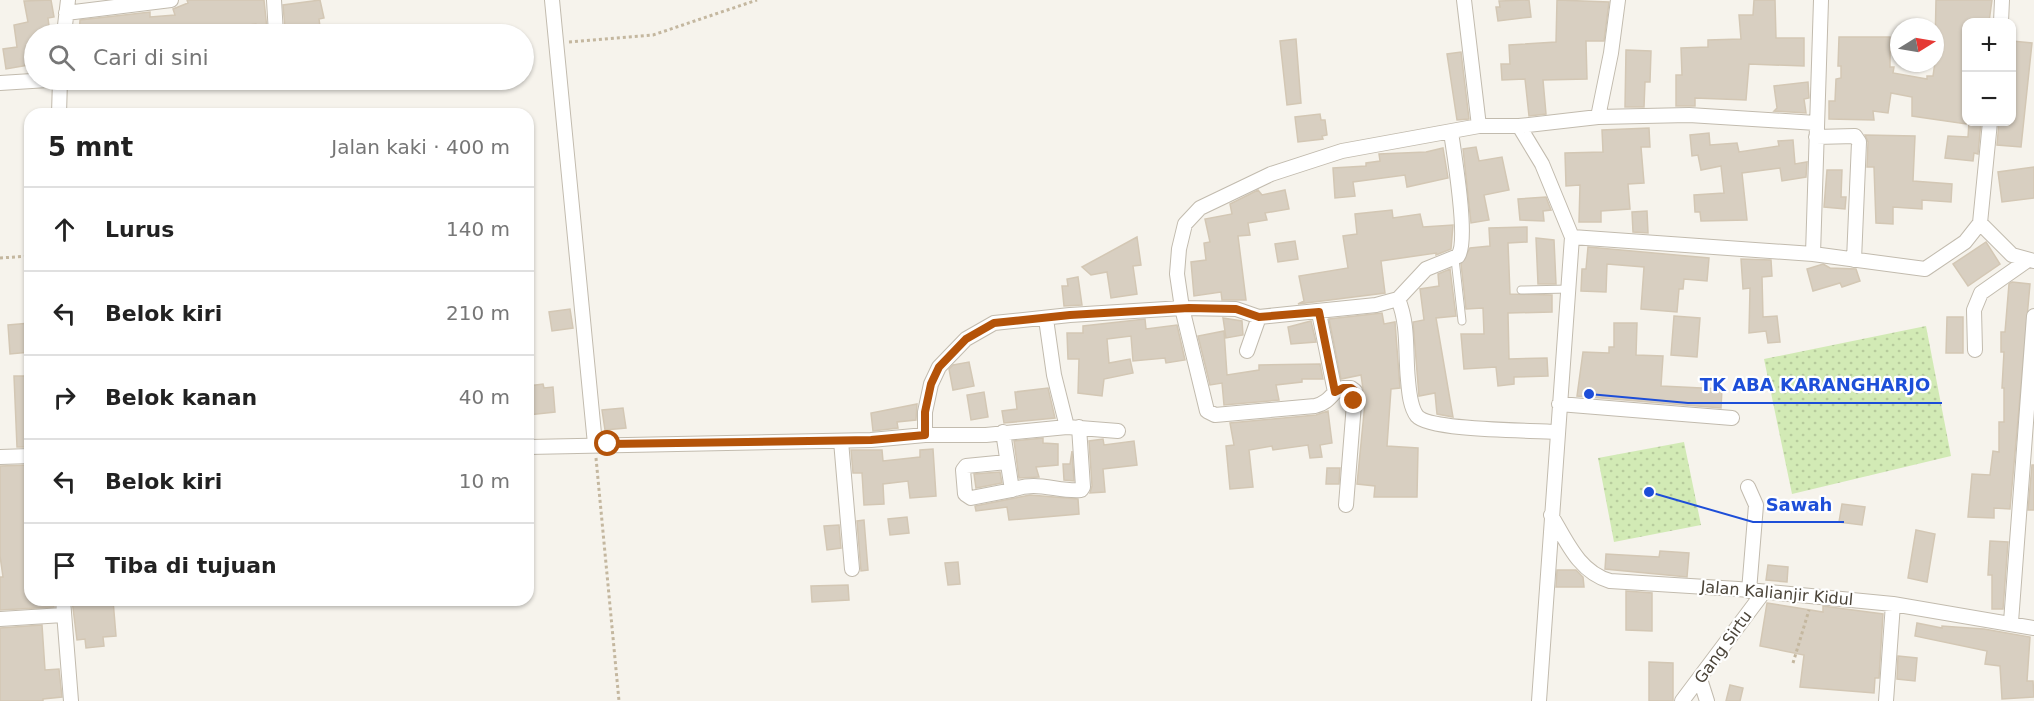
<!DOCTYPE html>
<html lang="id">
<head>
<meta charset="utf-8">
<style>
	:root { --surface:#fff; --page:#f6f6f6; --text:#222; --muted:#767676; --line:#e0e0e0 }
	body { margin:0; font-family:"DejaVu Sans",sans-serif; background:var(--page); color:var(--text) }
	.controls { position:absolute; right:18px; top:18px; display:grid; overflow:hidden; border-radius:12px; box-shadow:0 2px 4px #0004 }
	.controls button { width:54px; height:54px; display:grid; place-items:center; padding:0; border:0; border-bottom:2px solid var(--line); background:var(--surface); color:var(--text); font:30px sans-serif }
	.compass { position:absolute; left:1890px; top:18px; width:54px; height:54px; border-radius:50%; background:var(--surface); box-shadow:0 2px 4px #0004; rotate:79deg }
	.stop { position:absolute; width:18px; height:18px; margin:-14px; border:4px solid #b45309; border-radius:50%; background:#fff }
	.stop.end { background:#b45309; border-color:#fff; box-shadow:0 2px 6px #0008 }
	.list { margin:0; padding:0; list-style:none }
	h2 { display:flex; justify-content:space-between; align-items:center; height:78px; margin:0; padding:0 24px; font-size:26px }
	h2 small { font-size:20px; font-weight:400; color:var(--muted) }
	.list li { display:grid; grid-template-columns:39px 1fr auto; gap:18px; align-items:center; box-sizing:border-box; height:84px; padding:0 24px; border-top:2px solid var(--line) }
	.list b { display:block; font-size:22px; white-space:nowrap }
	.list em { font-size:20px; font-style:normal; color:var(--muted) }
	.icon { flex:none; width:33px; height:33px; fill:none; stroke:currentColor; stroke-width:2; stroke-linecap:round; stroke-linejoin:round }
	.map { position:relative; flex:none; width:2034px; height:701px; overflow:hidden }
	.search { position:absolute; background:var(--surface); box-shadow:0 2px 4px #0004; left:24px; top:24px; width:510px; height:66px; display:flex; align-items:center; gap:15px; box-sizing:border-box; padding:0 21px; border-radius:33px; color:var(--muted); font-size:22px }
	.panel { position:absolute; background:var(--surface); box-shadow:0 2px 4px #0004; left:24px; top:108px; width:510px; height:498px; border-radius:18px }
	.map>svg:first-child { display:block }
	.grass { fill:url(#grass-dots) }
	.building { fill:#d8cfc1; stroke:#d3c7b4; stroke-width:1.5 }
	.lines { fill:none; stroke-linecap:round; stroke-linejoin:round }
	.service-casing { stroke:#c2bbae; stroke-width:9 }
	.minor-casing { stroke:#c2bbae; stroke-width:16 }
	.path { stroke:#c4b79f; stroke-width:3; stroke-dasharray:3 3; stroke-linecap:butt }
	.service { stroke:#fff; stroke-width:7 }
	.minor { stroke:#fff; stroke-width:14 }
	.route { stroke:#b45309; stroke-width:8 }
	.labels { text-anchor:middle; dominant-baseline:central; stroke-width:4.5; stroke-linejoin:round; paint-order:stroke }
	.street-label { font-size:16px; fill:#4b4439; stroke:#fff }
	.leader { fill:none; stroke:#1d4ed8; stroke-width:2 }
	.callout-dot { fill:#1d4ed8; stroke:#fff; stroke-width:2 }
	.callout-label { font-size:18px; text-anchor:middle; font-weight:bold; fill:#1d4ed8; stroke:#fff; stroke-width:4.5; stroke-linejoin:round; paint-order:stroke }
</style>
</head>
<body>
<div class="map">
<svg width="2034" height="701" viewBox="0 0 2034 701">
	<defs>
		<pattern id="grass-dots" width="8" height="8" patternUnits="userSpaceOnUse" patternTransform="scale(1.5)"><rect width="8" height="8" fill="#d2eab5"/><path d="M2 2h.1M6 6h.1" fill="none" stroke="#b6ca9c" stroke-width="1.8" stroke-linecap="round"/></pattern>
	</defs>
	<rect width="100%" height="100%" fill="#f6f3ec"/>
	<!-- grass -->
	<path class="grass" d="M1926,326l25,130 -159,38 -28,-135z
		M1684,442l17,83 -87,17 -16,-84z"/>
	<!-- building -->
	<path class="building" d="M51,0l3,17 -6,1 2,16h-16v30l-28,5 -3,-20 14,-2 -3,-22 14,-3 -4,-21z
		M187,0h77l3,29 -9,2 -2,-7 -39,5 1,5h-139l1,-14 70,-8v5l25,-2 -2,-6 15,-6z
		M320,0l4,18 -5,1 2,15h-30l-1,-7 -5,1 -2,-23z
		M1529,0l2,17 -33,4 -2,-14h4l-1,-6z
		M1557,0l52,2 -5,39h-18l1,38 -44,1 3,34 -17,2 -4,-37 -23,1 -1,-16h9l-1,-19 47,-3z
		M1754,0h21l1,38h28v28l-55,-2 -3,36 -51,-2v8h-19v-31h6l-1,-27 27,-1v-7l33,-1 -2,-24h14z
		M1936,0h56l-3,22h-23v102l-54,-8v-19l-21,-4 -3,20 -15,-2 1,9 -45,-1v-18h6l1,-22 5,-1v-12h-3l1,-29h51v30h4l-1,6 34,6v-3h6l4,-28h-2z
		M1296,39l5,64 -14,2 -7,-64z
		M2012,41l20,2 -11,104 -24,-2 2,-23h13z
		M1626,50l25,1 -1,31h-5l-1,25h-19z
		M1461,52l8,67 -12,1 -10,-66z
		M1808,82l1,16 -5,1 2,14 -32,-2 3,-3 -3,-22z
		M1320,114l1,6h4l2,15 -5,1 1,3 -25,3 -3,-25z
		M1969,122h12l-3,32 -4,-1 -1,8 -28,-3 3,-22 20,1z
		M1649,128l1,19h-9l3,36 -16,1 2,25 -29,2v11h-22l1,-37 -14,1 -1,-33 38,-1 -1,-22z
		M1709,133l1,12 27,-2 2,9 40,-6 -1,-5 15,-1 2,24 12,-2 -1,15 -24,4 -2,-13 -38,5 5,47 -46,1 -1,-9h-5l-1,-17 30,-2 -3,-27 -20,4 -3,-15 -6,1 -2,-21z
		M1865,135l50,1 -2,45 39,3 -1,18 -29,-2v9l-29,-2v17l-17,-1 -2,-56h-7l1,-25z
		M1476,147l3,14 23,-4 7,33 -25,5 5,25 -18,3 -8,-74z
		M1443,148l5,30 -41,9 -2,-12 -52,7 2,14 -20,2 -2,-30 33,-2v-3l14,-2 -1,-7 47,-2z
		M2034,167v31l-32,4 -4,-30z
		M1827,170h15l-1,27h5l-1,12 -21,-2z
		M1258,190l4,5 23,-5 4,19 -24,4 2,7 -19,3 2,12 -12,1 8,64h-24l-1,-8 -27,4 -3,-34 15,-2 -2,-17 6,-1 -5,-23 27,-5 -2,-10z
		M1546,197l5,13 -8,1 1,10 -24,-1 -2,-21z
		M1392,210l1,8 27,-4 3,13 30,-2 -2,24 -15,6v-2l-55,8 4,32 -87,11 6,-3 -5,-25 49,-8 -5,-32 14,-2 -2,-20z
		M1647,211l1,22 -15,-1 -1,-20z
		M1527,227v15l-19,1 2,51 42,1v17l-44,1 1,46 38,-1 1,18 -34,1v7l-16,2 -2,-19 -32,2 -3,-35h23l-1,-26 -17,1 -5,-45 9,-16 20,-2 -1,-18z
		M1137,237l4,28 -8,1 4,28 -26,4 -4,-26 -16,3 -9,-8z
		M1536,238l18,2 2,44h-18z
		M1295,241l3,18 -20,3 -3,-18z
		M1986,242l14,22 -32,22 -15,-22z
		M1588,247l121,11 -2,23 -23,-2 -1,10h-4l-2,23 -36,-3 3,-42 -37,-3 -1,28 -25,-1 1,-22h4z
		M1741,259l30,1 1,16 -10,1 1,40 14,-1 3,26 -12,1 -2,-12 -17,2 1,-45 -7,1z
		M1823,264l7,4 26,1 4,12 -18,6 -2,-4 -27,8 -6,-22z
		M1450,269l6,47 -20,2 17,99 -16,-3 -2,-21 -16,3 -6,-74 11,-2 -4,-31 19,-3 -1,-12z
		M1078,277l4,28 -18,1 -2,-20h6l-1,-7z
		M2012,282l18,2 -20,225 -16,-1v10l-26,-1 4,-43 18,1 3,-24 6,1v-30h5v-34h-2l2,-36h-3v-20h4l4,-48z
		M570,309l3,19 -21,3 -3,-19z
		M1382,313l2,11 11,-2 5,66 -9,1 -4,57 31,2 -1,49h-43l1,-11 -18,-2 8,-81 -4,-28 -20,4 -12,-60z
		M1674,316l26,2 -3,39 -26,-2z
		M1947,317h16v36h-17z
		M1223,318l19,3 1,14 -17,3z
		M1145,319l1,10 31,-4 8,35 -19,3 -1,-5 -32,3 -2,-25 -24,3 2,24 21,-4 3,14 -29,6 -2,17 -24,-3 1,-34h-11l-1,-26h16v-7z
		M1311,321l5,21 -25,2 -3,-17z
		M30,323v29l-20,2 -2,-29z
		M1614,323h23l-1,32 27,1 -2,30 61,3 -1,19 -144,-12 6,-44 26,1v-6h5z
		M1224,331l3,44 32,-5v-5l61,-1 3,15h-21v3l-26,3 3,15 -55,5 -2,-22 -12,2 -12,-49z
		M969,362l5,24 -21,4 -4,-21 4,-4z
		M14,376h16v71h-13z
		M543,384l1,4 9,-1 2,25 -27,3v-29z
		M1048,388l7,30 -51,5 -2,-12 15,-2 -2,-17z
		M984,392l4,25 -17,3 -4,-25z
		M917,404l-1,16 -19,2 1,6 -25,3 -2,-18z
		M623,408l3,20 -21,2 -3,-20z
		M1328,411l4,32 -12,2 2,12 -12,1 -2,-13 -35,5 -1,-4 -23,4 4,37 -23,2 -4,-43 8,-1 -4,-22 86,-8z
		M1043,438v5l15,1v21l-22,2 3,10 -20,1 -5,-37z
		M1103,439l1,6 30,-4 3,24 -34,4 2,23 -15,1 2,-7 -3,-45z
		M933,449l3,47 -26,2 -2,-17 -25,3 1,20 -20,1 -2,-32h-9l-2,-23h31l1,11 37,-4v-7z
		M1072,451l2,30 -10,-1 -1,-16h7z
		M30,465v26h-3v73h3v36h24v7l-54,3v-33h3l-3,-21v-90z
		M2032,465h2v45h-6z
		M1327,468h13l-1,16h-13z
		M1000,472l2,11 -26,5 -2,-14z
		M1030,495l48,4 1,15 -70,6 -2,-13 -31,4 -1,-5z
		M1842,504l23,3 -3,18 -23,-3z
		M907,517l2,16 -19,2 -2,-16z
		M864,520l4,50 -7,1 -4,-50z
		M839,525l2,23 -14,2 -3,-24z
		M1916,530l19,4 -8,48 -19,-4z
		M1990,541l18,1 -5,67h-11v-34h-4z
		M1660,551l29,2 -2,24 -82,-8 1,-15 53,3z
		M958,562l2,22 -12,1 -3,-22z
		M1768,565l20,2 -1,15 -21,-2z
		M1557,570h19l7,7 1,10h-28z
		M848,585l1,15 -37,2 -1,-16z
		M1626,591l26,2v38l-26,-1z
		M72,600h41l3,36 -13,1 1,9 -18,2 -1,-9 -8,1z
		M1767,603l56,9v-6l60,8 -4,64h-4l-1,15 -74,-6 4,-32 -44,-9z
		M1917,623l25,5v-2l42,3 46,8 -3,44h6l1,16 -32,2 -2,-33 -15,-2 2,-13 -72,-15z
		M42,625l3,45 14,-1 3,28 -19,2v2h-43v-73z
		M1898,656l19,2 -2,23 -18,-2z
		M1649,662l24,1v38h-24z
		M1730,685l13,3 -3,13h-14z"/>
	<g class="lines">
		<!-- service casing -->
		<g class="service-casing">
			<path id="service" d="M1455,259l7,62
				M1521,290l48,-1"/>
		</g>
		<!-- minor casing -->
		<g class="minor-casing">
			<path id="minor" d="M274,0l2,34
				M552,0l43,444
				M1464,0l15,126
				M66,13l105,-13
				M2001,22l1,-22
				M64,34l4,-34
				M0,83l48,-3
				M59,114l1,-34
				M1598,117l13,-64 7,-53
				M1519,126l23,38 30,73 -33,464
				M1816,137l39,-1 4,6 -5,118
				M1980,223l10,-101
				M1572,237l241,17 112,15 40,-27 15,-19 32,32 22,6
				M1813,254l8,-254
				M1398,299c11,27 7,53 10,81 1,11 2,27 9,36 13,15 115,14 139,16
				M1319,313l16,79c-6,7 -11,12 -20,14l-100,9 -8,-4 -25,-103 54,1 23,8 117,-12 22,-6 28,-30 32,-13c11,-15 -4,-102 -7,-124
				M1046,319l8,56 13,52 51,4
				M1975,350l-1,-40 7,-17 47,-33
				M1247,351l12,-34
				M1335,392l8,-4h8l4,3 -9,114
				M1559,404l173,14
				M1003,432l9,58c25,-10 45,2 69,0l2,-3 -4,-60
				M925,435h61l81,-8
				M841,441l11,128
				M528,447l343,-7 54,-5v-23l6,-28 8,-17 27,-28 28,-16 76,-8 112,-7 -5,-34 2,-25 6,-25 15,-16 71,-34 71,-23 137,-25h40l79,-9 91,-2 127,8
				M0,457l30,-1
				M1007,462l-41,4 -3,4 2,24 6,4 41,-8
				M1748,487l8,18 -7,86
				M1551,515c16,27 28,57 59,66l128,8 155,15 141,24
				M63,600l8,101
				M0,619l63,-4
				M2011,622l23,-306
				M1700,679l7,22
				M1682,701l81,-108
				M1886,701l7,-97"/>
		</g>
		<!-- path -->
		<path class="path" d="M569,42l84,-7 104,-35
			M0,258l30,-2
			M596,458l23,243
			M1793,663l16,-53"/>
		<!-- service -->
		<use href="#service" class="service"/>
		<!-- minor -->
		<use href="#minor" class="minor"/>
	</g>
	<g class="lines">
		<!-- route -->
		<path class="route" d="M608,444l263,-4 54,-5v-23l6,-28 8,-17 27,-28 28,-16 76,-8 119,-7 47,1 23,8 60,-5 16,80 8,-4h8l4,3 -1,10"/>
	</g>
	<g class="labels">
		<!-- street labels -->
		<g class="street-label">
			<text transform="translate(1777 593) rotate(5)">Jalan Kalianjir Kidul</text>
			<text transform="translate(1723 647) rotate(-54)">Gang Sirtu</text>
		</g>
	</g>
	<!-- callouts -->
	<path class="leader" d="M1589 394L1688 403H1942M1649 492L1753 522H1844"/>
	<g class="callout-dot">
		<circle cx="1589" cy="394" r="6"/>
		<circle cx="1649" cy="492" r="6"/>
	</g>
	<g class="callout-label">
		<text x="1815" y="391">TK ABA KARANGHARJO</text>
		<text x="1799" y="511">Sawah</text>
	</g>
</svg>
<div class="controls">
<button>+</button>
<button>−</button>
</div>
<svg class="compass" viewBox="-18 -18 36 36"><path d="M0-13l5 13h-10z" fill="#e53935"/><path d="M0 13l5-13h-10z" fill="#767676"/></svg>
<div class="stop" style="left:608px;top:444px"></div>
<div class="stop end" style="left:1354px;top:401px"></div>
<div class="search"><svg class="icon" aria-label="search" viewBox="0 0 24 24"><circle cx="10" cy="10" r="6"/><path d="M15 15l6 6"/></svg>Cari di sini</div>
<section class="panel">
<h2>5 mnt<small>Jalan kaki · 400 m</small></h2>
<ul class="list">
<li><svg class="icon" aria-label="ahead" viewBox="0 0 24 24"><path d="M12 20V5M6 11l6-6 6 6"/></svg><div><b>Lurus</b></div><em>140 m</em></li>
<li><svg class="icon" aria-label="left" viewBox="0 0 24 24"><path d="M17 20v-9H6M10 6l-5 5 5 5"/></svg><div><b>Belok kiri</b></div><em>210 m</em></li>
<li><svg class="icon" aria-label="right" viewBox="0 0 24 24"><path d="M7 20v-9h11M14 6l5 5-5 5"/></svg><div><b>Belok kanan</b></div><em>40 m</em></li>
<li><svg class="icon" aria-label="left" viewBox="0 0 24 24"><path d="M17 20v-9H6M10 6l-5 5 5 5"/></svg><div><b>Belok kiri</b></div><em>10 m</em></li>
<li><svg class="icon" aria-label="arrive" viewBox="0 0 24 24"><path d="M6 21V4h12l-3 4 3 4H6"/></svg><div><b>Tiba di tujuan</b></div></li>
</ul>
</section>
</div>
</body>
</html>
